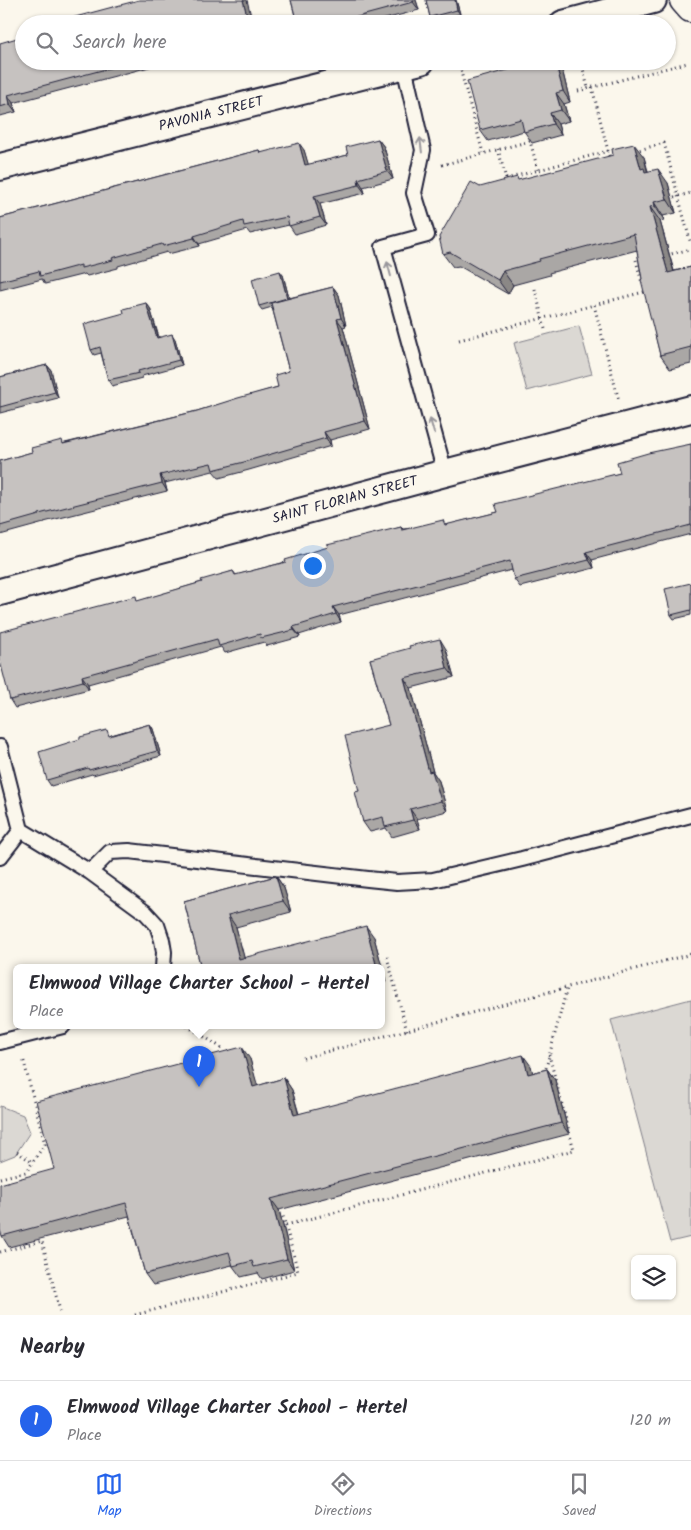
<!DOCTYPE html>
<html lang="en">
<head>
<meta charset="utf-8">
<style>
	:root { --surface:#fff; --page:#f7f7f7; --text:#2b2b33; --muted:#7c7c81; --line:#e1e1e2; --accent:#2563eb }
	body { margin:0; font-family:Kalam,sans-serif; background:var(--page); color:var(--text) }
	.controls { position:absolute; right:15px; bottom:15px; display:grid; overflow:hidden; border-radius:8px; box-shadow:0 1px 4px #0004 }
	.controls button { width:45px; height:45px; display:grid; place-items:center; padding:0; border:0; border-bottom:1px solid var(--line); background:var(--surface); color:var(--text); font:25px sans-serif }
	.you { position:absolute; left:312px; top:565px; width:18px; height:18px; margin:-12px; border:4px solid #fff; border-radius:50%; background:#1a73e8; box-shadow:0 0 0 8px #1a73e833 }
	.badge { display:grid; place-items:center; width:32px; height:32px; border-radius:50%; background:var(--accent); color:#fff; font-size:16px; font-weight:700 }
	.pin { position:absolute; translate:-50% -41px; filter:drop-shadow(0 1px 2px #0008) }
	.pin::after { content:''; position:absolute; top:26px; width:18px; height:15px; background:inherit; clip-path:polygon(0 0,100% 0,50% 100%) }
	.popup { position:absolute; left:13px; top:964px; width:372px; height:65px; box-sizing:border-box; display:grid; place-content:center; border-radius:8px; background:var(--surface); filter:drop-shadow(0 1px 4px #0005); font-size:16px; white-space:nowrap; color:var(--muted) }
	.popup b { font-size:19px; color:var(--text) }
	.popup::after { content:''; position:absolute; left:50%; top:100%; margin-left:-10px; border:10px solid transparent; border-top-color:var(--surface) }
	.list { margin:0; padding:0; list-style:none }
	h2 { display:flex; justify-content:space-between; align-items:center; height:65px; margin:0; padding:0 20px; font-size:21px }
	h2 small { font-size:16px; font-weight:400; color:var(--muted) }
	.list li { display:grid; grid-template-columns:32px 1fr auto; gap:15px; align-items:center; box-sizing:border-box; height:80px; padding:0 20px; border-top:1px solid var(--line) }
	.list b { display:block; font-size:19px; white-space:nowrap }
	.list p { margin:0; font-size:16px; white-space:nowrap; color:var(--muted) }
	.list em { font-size:16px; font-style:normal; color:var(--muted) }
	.icon { flex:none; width:28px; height:28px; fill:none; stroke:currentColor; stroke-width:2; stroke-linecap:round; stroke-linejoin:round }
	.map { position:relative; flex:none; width:691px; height:1315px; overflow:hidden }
	.search { position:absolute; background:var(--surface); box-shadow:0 1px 4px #0004; left:15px; right:15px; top:15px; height:55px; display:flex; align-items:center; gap:12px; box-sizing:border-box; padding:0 18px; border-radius:28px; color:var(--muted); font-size:19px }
	.sheet { height:145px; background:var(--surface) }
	nav { display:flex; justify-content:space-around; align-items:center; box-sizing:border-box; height:70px; border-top:1px solid var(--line); background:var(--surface); font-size:14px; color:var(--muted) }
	nav a { display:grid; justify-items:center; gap:2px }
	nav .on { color:var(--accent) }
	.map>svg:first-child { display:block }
	.green { fill:#dbd8d3; stroke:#7e7d87 }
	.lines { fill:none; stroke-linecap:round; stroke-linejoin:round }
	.service-casing { stroke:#22223b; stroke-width:18 }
	.minor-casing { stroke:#22223b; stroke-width:30 }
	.tertiary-casing { stroke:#22223b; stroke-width:31 }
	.path { stroke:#22223b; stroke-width:3; stroke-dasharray:1 4; stroke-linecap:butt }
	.service { stroke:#fbf7ec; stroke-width:14 }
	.minor { stroke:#fbf7ec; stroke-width:26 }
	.tertiary { stroke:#fbf7ec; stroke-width:28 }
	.wall { fill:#aaa7a5; stroke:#22223b }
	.shaded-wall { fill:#8b8886; stroke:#22223b }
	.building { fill:#c6c2c0; stroke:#22223b }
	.oneway { stroke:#99979c }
	.labels { text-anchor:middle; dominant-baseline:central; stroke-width:4; stroke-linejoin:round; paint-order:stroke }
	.street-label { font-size:14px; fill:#22223b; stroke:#fbf7ec }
</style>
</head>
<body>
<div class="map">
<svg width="691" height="1315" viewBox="0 0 691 1315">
	<rect width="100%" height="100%" fill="#fbf7ec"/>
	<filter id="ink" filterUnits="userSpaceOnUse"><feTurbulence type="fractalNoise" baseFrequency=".02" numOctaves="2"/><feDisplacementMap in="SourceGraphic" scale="10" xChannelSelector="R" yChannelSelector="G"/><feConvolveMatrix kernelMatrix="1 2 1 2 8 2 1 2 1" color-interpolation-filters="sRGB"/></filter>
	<g filter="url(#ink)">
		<!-- green -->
		<path class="green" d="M579,326l13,48 -65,17 -13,-48z
			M691,999v238l-21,5 -59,-222z
			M0,1106l23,9 7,17 -15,23 -15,6z"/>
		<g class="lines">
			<!-- service casing -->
			<g class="service-casing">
				<path id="service" d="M404,66l19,84 -9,43 13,42 -44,12 62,226
					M0,747l21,83 69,42 56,41 11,12 5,15 2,12 -1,16
					M0,857l21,-27
					M90,872l20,-20 19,-1 239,28 29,3 36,-2 89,-21 169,-44
					M0,1042l63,-16"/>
			</g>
			<!-- minor casing -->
			<g class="minor-casing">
				<path id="minor" d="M563,24l90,-24
					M0,167l421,-106
					M0,592l445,-119 246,-64"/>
			</g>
			<!-- tertiary casing -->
			<g class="tertiary-casing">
				<path id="tertiary" d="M684,0l7,8"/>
			</g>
			<!-- path -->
			<path class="path" d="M458,61l25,92
				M581,61l7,27
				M592,87l18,72
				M578,91l109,-28
				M498,149l8,30
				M635,151l29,-8 27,101
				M442,165l88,-24 8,29
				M506,179l102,-28
				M674,197l17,-4
				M667,255l24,-6
				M636,260l6,23
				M535,289l10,40
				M594,305l25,96
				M459,340l185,-48v-3
				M387,957l20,74
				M187,1026l35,22
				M198,1033l5,-7
				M303,1058l388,-104
				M546,1068l21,-80
				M17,1152l15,10
				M0,1178l26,-6 19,-28 -22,-86
				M286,1225l288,-75 -25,-95
				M0,1252l42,-11 19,74
				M135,1315l163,-43 -15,-56"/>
			<!-- service -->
			<use href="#service" class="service"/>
			<!-- minor -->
			<use href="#minor" class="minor"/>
			<!-- tertiary -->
			<use href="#tertiary" class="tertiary"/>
		</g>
		<!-- wall -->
		<path class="wall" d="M291,0h125l3,10 -53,14h-69z
			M426,0h30l4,14 -27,7 -3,-4z
			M0,43l24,18h148l-159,42 3,9 -16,4z
			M183,61h23l-20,5z
			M562,69l8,33 -6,2 5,17 -11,3 3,11 -29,8 -8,-12 -36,10 -8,-11z
			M378,139l6,8 9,32 -30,8 2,6 -45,11 6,21 -31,9 -6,-9 -39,9 -3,-4 -48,14 1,2 -32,8 -1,-2 -49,14v2l-31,8 -2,-2 -40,10 -3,-5 -42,11v-72l259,-68 3,3 42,-3 4,15 40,-10z
			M644,157l4,14 20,12 8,30 -13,3 1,4 -4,1 14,50 17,-4v97l-21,5 -10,-14 -18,-76 -5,-29 -88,23 1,2 -37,10 -5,9 -49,-28 -6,1 -10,-13 76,-74z
			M283,275l6,23 44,-11 6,8 7,31 -3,1 27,102 -40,11 1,6 -82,24 -30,8 -6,-7 -48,12 2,8 -123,31v1l-44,12v-74l65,-18 132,-32 81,-24 11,-16 -17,-64 -10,3 -3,-4z
			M146,303l4,5 9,29 16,2 7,26 -40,11v2l-30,8 -4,-6 -7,-27 -7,2 -3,-5 33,-37z
			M47,365l4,5 7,28 -58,15v-36z
			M691,444v90l-99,26 2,8 -74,19 -6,-8 -2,-9 -173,45 2,7 -42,13 1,2 -33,9 -3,-4 -39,11 -4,-6 -133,37 1,5 -74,19 -5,-8 129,-99 63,-19 31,-11 3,4 50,-13 115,-35 2,2 44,-4 51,-13 122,-39z
			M691,583v32l-17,4 -3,-4z
			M446,649l8,28 -43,11 22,84 6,9 8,30 -30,8 3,10 -28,8 -6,-9 -16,4 -7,-10 -4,-31 30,-66 -19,-66z
			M150,724l3,5 8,27 -68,19 -1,-1 -41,12 -4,-6 64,-45z
			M276,876l8,12 7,24 -55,15 8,31 130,-21 12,45 -4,1v-15h-181l-17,-67z
			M250,1059l7,27 27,-8 8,12 7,24 232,-48 1,7 15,-4 8,11 14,54 -290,76 15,60 -32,9 -4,-6 -17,4 -9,-12 -79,20 -8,-11 -16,-58 -120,31 -7,-11 52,-67z"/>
		<!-- shaded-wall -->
		<path class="shaded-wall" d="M243,0h4l6,24h-4z
			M413,0h3l3,10 -6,-8z
			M455,0h1l4,14 -3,-4z
			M555,61h1l6,8 8,33 -7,-11z
			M556,93l8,11 5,17 -8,-11z
			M8,95l5,8 3,9 -6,-8z
			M550,113l8,11 3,11 -8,-11z
			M378,139l6,8 9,32 -6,-8z
			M299,143l5,7 7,23 -6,-8z
			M634,144l10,13 4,17 -7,-5z
			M658,169l10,14 8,30 -9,-14z
			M358,179l5,8 2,6 -6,-8z
			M314,196l6,8 6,21 -6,-8z
			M654,202l9,14 1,4 -9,-14z
			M650,207l10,14 18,66 -10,-14z
			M194,236l5,8 1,2 -6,-8z
			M280,271l3,4 7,27 -3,-4z
			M503,271l10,14 -5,9 -10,-14z
			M333,287l6,8 7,31 -5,-8z
			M146,303l4,5 10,35 -3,-5z
			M337,319l6,8 27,102 -5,-8z
			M172,334l3,5 7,26 -3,-5z
			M47,365l4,5 7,28 -3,-6z
			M324,432l6,8 1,6 -5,-8z
			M160,475l5,8 2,8 -5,-8z
			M586,552l6,8 2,8 -5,-8z
			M333,607l6,8 2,7 -5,-8z
			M293,627l6,8 1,2 -6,-7z
			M440,639l6,10 8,28 -7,-9z
			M82,676l6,8 1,5 -6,-8z
			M404,678l7,10 22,84 6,9 8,30 -6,-10 -12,-29z
			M150,724l3,5 8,27 -4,-5z
			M410,809l7,10 3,10 -7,-9z
			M276,876l8,12 7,24 -8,-11z
			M228,915l8,12 11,41 -8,-9z
			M366,926l8,11 12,45 -4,-6v-8h-5z
			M242,1047l8,12 11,39 -8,-11z
			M523,1055l8,11 5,19 -8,-11z
			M547,1069l8,11 14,54 -8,-11z
			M284,1078l8,12 10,37 -8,-12z
			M271,1199l8,11 15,60 -7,-11z"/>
		<!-- building -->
		<path class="building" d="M139,0h104l6,24h-200z
			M291,0h122v2l-82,22h-31v-1h-3z
			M426,0h29l2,10 -27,7z
			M24,36v25h112l-128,34 2,9 -10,3v-64z
			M541,61h14l8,30 -7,2 5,17 -11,3 3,11 -29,8 -3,-13 -41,11 -13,-49z
			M378,139l9,32 -29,8 1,6 -45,11 6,21 -31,9 -2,-9 -43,9 -1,-5 -49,15v2l-31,8 -1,-2 -50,14 1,2 -32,8v-3l-41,11 -1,-5 -39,10v-63l259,-68 1,3 39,-10 6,22 43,-10 -2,-8z
			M634,144l7,25 3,-1 1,4 13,-3 9,30 -13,3 1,4 -5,1 18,66 23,-6v80l-31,8 -19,-75 1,-1 -8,-45 -95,25 1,2 -37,10 -5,9 -48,-28 -7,2 -4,-17 32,-55 9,5 37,-10 1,3 95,-25 -1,-6z
			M280,271l7,27 -28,8 -7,-27z
			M333,287l8,31 -4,1 28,102 -41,11 2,6 -82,24 -31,8 -2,-7 -51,12 2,8 -123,31v1l-39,11v-65l32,-9 -1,-4 31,-8 1,4 134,-33 41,-13 40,-11 -3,-12 14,-4 -18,-68z
			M146,303l11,35 15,-4 7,26 -41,11 1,2 -31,7 -8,-33 -9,3 -7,-26 40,-11 -1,-4z
			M47,365l8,27 -55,15v-30z
			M691,444v81l-105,27 3,8 -75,19 -4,-18 -177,46 3,7 -43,13 1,3 -33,8 -1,-4 -41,12 -2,-7 -135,37 1,5 -73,19 -10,-39v-29l136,-36 1,5 65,-19 -1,-2 32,-9 2,4 51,-13 -1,-2 43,-13 -1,-2 74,-18 1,3 41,-10 2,5 53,-13 -3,-8 125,-31 -3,-11 31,-9z
			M691,583v27l-20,5 -6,-26z
			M440,639l7,29 -43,10 25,94 3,-1 9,30 -31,8 3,11 -28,7 -2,-10 -20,5 -8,-30 4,-1 -14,-55 44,-11 -19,-66 40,-11 -1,-2z
			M150,724l7,27 -68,19 -1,-2 -41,12 -8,-28 41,-13v-2l27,-7 2,6z
			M276,876l7,25 -55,14 11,44 127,-33 11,42h-176l-17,-67z
			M242,1047l11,40 31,-9 10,37 229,-60 5,19 19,-5 14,54 -290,76 16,60 -33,8 -2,-6 -19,5 -4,-14 -84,22 -19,-71 -124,33 -2,-6v-46l54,-15 -18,-68z"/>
		<!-- one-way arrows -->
		<defs><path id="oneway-shaft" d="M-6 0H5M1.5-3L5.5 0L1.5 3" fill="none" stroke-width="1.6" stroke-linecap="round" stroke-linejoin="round" transform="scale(1.25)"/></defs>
		<g class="oneway">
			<use href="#oneway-shaft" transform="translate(421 145) rotate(-97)"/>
			<use href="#oneway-shaft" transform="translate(389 269) rotate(-105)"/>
			<use href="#oneway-shaft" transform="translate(432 426) rotate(-106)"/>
		</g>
	</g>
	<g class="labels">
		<!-- street labels -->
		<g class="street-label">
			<text transform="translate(211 114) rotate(-14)">PAVONIA STREET</text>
			<text transform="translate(345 500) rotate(-15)">SAINT FLORIAN STREET</text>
		</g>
	</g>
</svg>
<div class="controls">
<button><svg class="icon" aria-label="layers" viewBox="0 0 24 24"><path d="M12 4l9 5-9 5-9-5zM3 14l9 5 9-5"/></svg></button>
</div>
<div class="you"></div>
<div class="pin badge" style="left:199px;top:1087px">1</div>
<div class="popup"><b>Elmwood Village Charter School - Hertel</b>Place</div>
<div class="search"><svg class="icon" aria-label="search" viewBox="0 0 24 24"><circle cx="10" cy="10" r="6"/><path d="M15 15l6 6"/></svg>Search here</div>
</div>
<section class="sheet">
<h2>Nearby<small></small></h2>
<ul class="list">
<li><span class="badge">1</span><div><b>Elmwood Village Charter School - Hertel</b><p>Place</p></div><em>120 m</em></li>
</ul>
</section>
<nav>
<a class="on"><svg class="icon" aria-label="map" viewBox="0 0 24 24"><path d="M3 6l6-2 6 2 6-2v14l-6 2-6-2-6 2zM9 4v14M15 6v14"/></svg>Map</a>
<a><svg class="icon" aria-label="directions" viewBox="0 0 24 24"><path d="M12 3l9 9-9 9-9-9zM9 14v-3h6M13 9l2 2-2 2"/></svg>Directions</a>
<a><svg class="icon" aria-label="saved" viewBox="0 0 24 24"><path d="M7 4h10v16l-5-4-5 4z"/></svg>Saved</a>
</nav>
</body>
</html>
